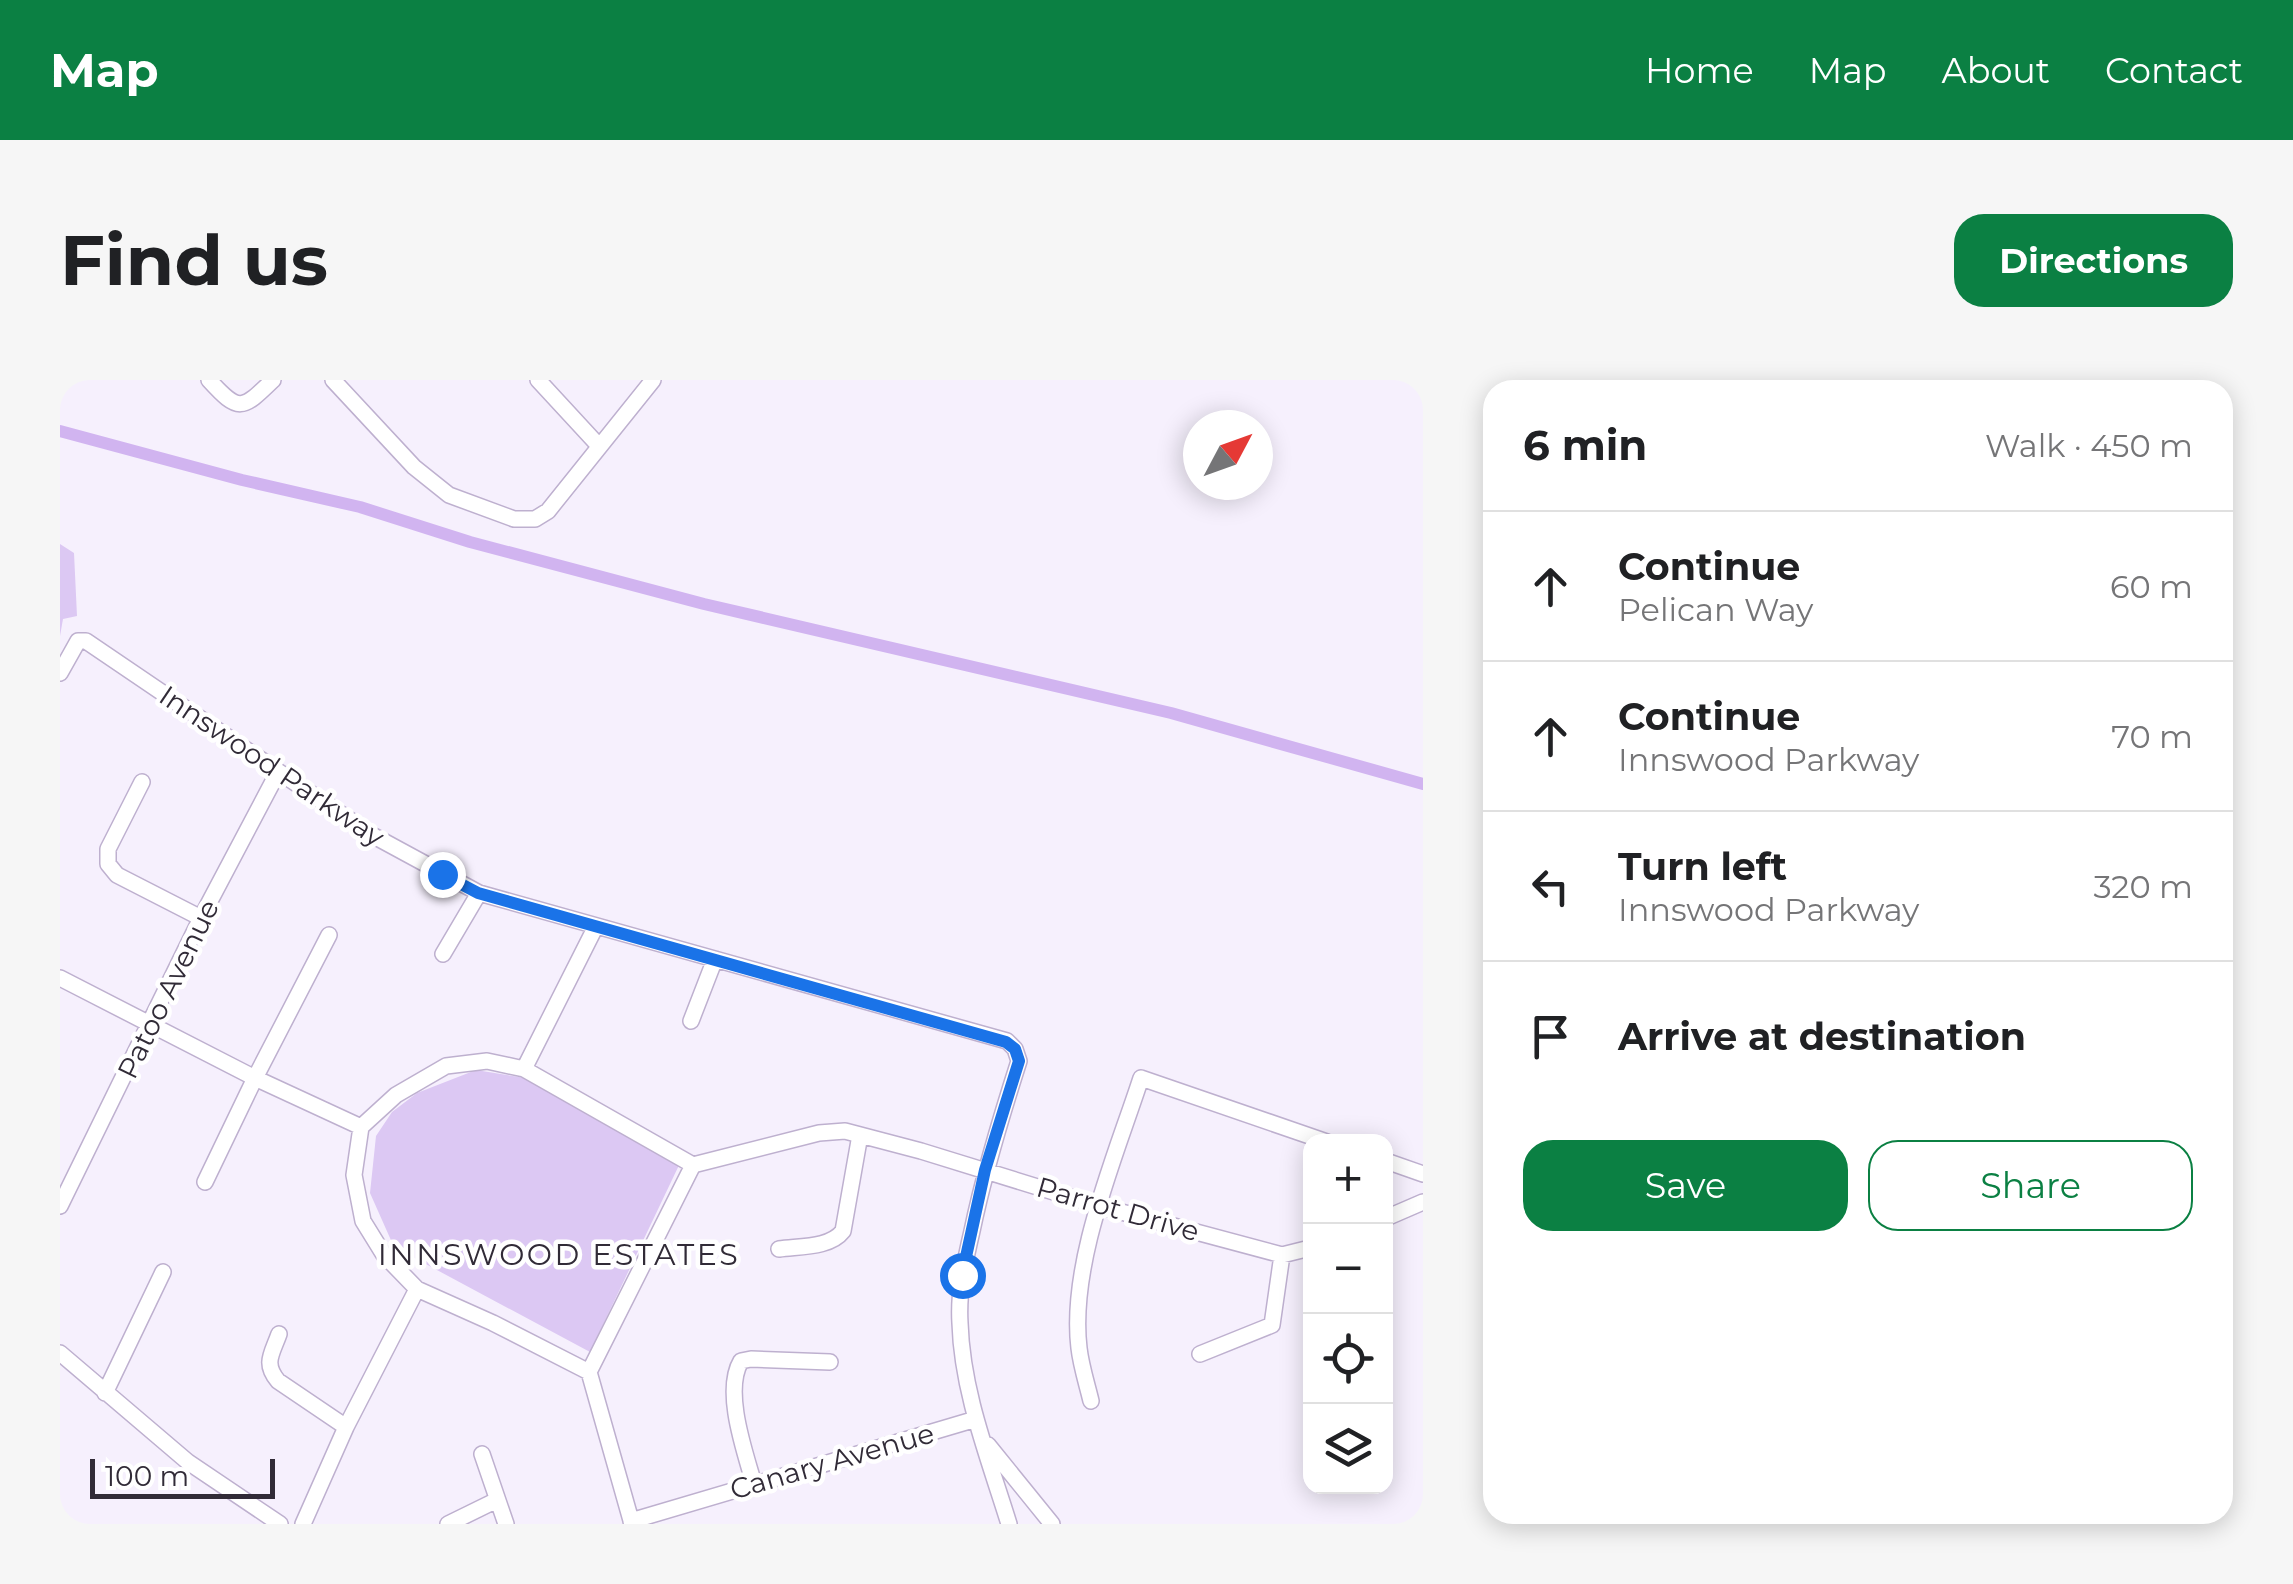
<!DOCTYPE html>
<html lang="en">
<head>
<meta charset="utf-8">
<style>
	:root { --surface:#fff; --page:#f6f6f6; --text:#202124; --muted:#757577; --line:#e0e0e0; --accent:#0b8043 }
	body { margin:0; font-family:Montserrat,sans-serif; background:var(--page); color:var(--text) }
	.controls { position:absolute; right:30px; bottom:30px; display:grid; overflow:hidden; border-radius:20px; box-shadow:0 5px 25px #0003 }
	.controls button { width:90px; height:90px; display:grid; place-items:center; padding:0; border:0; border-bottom:2px solid var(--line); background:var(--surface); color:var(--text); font:50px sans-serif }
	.compass { position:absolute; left:1123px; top:30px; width:90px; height:90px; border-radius:50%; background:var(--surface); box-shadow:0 5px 25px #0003; rotate:49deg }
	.scale { position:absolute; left:30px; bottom:25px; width:185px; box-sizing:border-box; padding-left:10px; border:5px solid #312b37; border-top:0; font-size:28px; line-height:35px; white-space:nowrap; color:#312b37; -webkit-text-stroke:8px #fff; paint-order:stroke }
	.stop { position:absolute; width:30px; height:30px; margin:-22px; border:8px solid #1a73e8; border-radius:50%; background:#fff }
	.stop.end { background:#1a73e8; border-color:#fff; box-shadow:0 2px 10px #0008 }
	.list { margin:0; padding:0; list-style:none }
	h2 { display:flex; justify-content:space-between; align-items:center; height:130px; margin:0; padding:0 40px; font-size:42px }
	h2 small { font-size:32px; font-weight:400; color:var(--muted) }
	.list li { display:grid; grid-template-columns:65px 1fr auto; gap:30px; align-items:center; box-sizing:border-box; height:150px; padding:0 40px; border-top:2px solid var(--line) }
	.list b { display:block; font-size:38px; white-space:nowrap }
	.list p { margin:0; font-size:32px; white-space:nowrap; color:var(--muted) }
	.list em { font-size:32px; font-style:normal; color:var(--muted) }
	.actions { display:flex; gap:20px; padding:30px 40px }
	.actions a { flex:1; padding:22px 0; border:2px solid var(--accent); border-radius:30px; text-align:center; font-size:35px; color:var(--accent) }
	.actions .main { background:var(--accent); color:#fff }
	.icon { flex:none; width:55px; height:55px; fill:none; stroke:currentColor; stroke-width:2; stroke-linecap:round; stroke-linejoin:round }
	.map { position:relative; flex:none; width:1363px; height:1144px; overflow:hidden; border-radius:30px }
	header { display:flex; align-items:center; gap:60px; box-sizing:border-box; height:140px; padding:0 50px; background:var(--accent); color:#fff }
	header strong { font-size:48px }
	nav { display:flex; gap:55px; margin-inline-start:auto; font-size:35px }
	.intro { display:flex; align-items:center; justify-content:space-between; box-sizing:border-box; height:240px; padding:0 60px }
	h1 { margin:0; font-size:70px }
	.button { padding:25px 45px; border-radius:30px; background:var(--accent); color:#fff; font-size:35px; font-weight:700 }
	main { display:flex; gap:60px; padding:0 60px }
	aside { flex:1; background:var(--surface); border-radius:30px; box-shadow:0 5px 25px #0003 }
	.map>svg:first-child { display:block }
	.green { fill:#dcc8f3 }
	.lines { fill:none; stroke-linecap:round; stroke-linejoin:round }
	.canal { stroke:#d1b4f0; stroke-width:12 }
	.street-casing { stroke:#beb0cf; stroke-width:18 }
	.street { stroke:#fff; stroke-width:15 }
	.route { stroke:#1a73e8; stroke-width:12 }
	.labels { text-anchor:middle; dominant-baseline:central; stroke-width:9; stroke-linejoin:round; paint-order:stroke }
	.street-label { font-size:28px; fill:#312b37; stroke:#fff }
	.neighbourhood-label { font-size:30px; letter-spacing:2.5px; fill:#312b37; stroke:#fff }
</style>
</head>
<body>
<header>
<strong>Map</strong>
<nav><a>Home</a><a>Map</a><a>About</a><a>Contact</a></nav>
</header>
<div class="intro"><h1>Find us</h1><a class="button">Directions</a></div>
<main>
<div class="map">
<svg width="1363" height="1144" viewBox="0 0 1363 1144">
	<rect width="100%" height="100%" fill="#f6f0fd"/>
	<!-- green -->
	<path class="green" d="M0,164l14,9 3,63 -14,3 -3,17z
		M416,690l49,8 156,83 -91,191 -196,-105 -24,-54 6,-57 16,-24 25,-19z"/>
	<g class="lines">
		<!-- canal -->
		<path class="canal" d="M0,51l182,49 118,27 110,35 234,62 467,109 252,71"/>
		<!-- street casing -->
		<g class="street-casing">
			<path id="street" d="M149,0c30,33 33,30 64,0
				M273,0l81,87 35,28 65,24h21l13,-8 105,-131
				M478,0l61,66
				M0,293l18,-32h8l286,194 107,58 528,148 8,8 4,12c-18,56 -35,112 -47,170 -7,30 -14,61 -12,92 2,69 29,136 49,201
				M82,402l-34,67v15l9,11 84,43
				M383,574l36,-61
				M0,598l195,100 106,49
				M631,641l24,-62
				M464,689l72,-143
				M1326,781l37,13
				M633,785l126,-32 26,-2 76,20 178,55 183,49 28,-7
				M145,802l50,-104 74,-143
				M0,826l141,-288 77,-146
				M1326,838l37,-16
				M719,869c21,-3 51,-1 64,-18l17,-96
				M219,954c-7,20 -16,29 -1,47l68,46
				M0,973l128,109 92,62
				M1140,974l72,-29 10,-70
				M529,992l-96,-49 -76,-34 -33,-34 -21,-34 -9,-46 7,-48 35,-32 50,-29 41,-5 37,8 169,96
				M45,1013l58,-121
				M1031,1021c-4,-17 -10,-35 -12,-53 -10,-84 36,-190 62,-270l186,64
				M928,1065l64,79
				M422,1074l24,70
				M694,1104c-9,-32 -31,-93 -13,-123l10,-2 79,3
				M571,1141l345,-102
				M243,1144l43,-97 71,-138
				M388,1144l49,-24
				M572,1144l-43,-152 104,-207"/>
		</g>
		<!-- street -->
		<use href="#street" class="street"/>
	</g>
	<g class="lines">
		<!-- route -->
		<path class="route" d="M382,494l36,19 528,149 9,7 4,12 -34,109 -23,105"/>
	</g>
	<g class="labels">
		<!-- street labels -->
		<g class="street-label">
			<text transform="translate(212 386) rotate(34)">Innswood Parkway</text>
			<text transform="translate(108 609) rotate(-64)">Patoo Avenue</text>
			<text transform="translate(1058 829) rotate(16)">Parrot Drive</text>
			<text transform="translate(772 1081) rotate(-16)">Canary Avenue</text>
		</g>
		<!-- neighbourhood labels -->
		<g class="neighbourhood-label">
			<text x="499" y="874">INNSWOOD ESTATES</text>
		</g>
	</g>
</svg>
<div class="controls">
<button>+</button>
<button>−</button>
<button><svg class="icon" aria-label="locate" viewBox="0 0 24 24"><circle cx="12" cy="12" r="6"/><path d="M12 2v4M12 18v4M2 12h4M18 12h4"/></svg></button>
<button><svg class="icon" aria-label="layers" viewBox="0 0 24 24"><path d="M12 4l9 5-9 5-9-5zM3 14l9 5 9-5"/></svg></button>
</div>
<svg class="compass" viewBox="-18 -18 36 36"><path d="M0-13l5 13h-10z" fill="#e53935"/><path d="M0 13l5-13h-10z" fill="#757577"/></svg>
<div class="scale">100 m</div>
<div class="stop" style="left:902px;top:895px"></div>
<div class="stop end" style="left:382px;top:494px"></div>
</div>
<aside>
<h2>6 min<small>Walk · 450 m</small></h2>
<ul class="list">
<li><svg class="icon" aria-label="ahead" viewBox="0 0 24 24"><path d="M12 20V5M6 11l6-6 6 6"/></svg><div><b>Continue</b><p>Pelican Way</p></div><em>60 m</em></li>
<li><svg class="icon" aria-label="ahead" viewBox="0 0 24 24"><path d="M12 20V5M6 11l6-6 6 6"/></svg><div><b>Continue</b><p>Innswood Parkway</p></div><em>70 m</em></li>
<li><svg class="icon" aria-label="left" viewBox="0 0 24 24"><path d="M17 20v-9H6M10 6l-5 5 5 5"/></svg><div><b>Turn left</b><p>Innswood Parkway</p></div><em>320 m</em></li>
<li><svg class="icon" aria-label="arrive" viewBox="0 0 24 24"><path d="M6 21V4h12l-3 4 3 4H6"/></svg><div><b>Arrive at destination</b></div></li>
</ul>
<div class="actions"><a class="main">Save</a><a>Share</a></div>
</aside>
</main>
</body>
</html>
